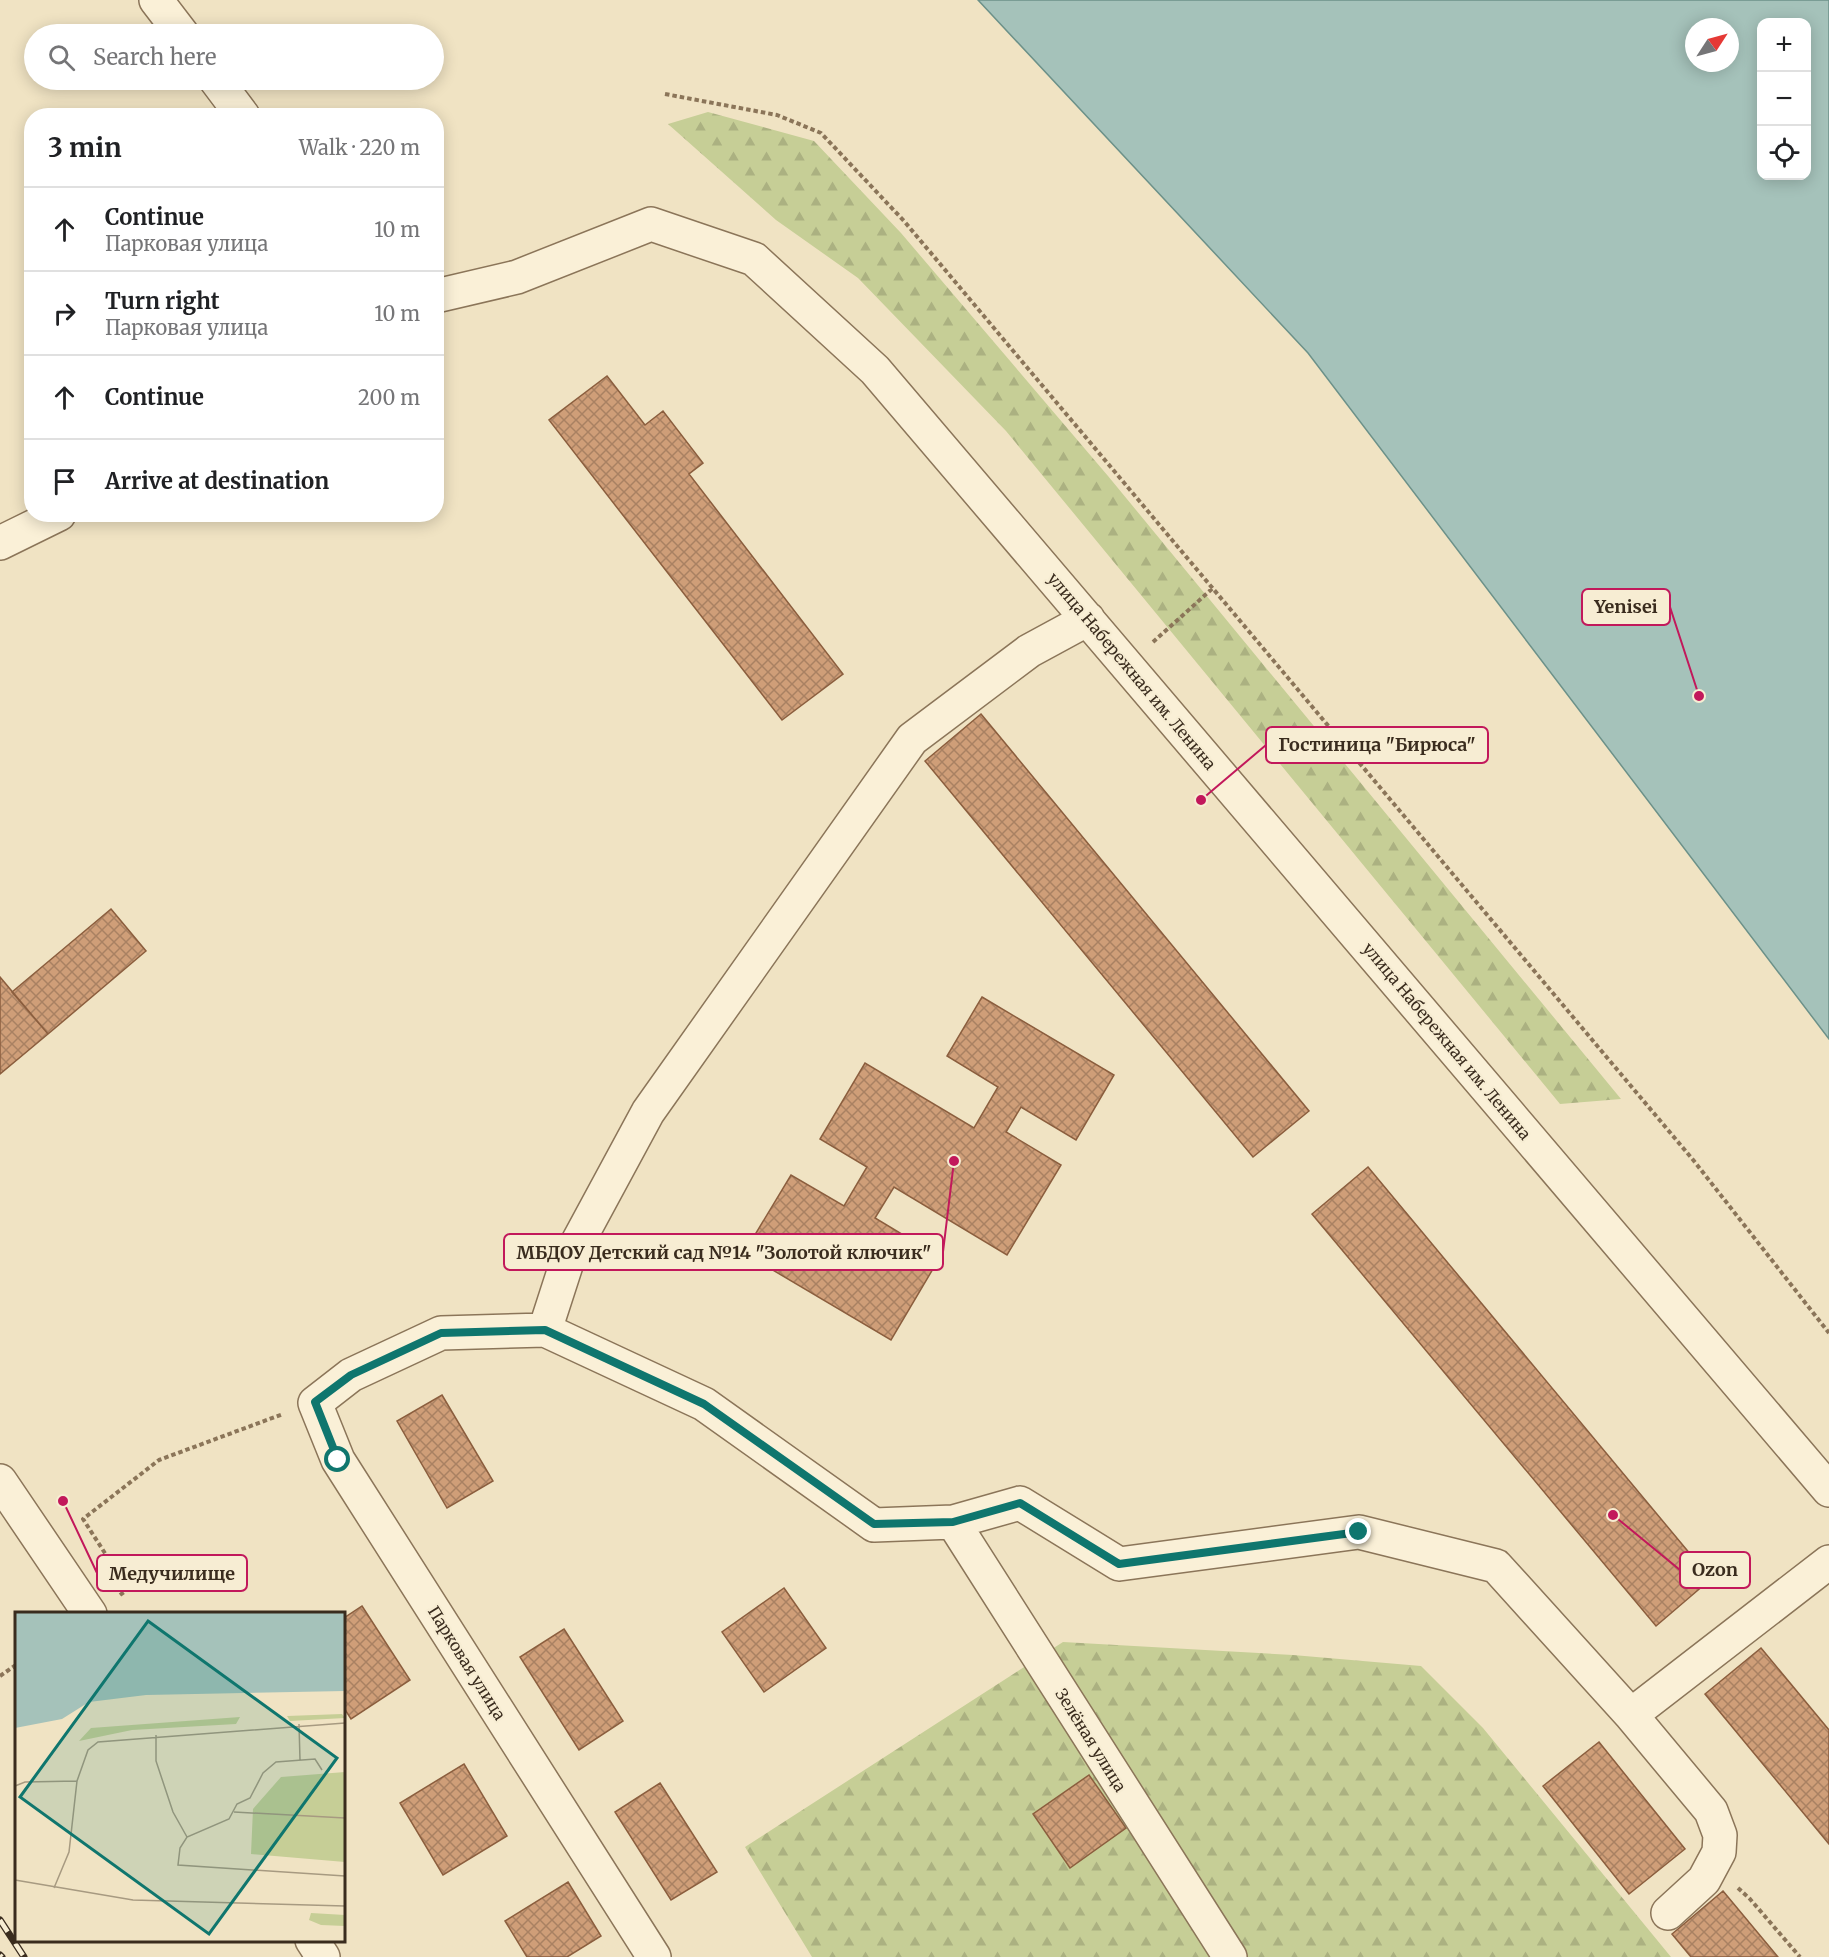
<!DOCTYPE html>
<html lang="en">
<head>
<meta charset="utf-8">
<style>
	:root { --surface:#fff; --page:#f6f6f6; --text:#202124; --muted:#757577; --line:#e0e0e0 }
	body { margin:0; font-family:Merriweather,serif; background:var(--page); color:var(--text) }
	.controls { position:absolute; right:18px; top:18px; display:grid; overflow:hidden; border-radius:12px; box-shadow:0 3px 15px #0003 }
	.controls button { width:54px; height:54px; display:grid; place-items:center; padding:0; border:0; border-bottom:2px solid var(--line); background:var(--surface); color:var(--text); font:30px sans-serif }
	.compass { position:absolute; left:1685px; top:18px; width:54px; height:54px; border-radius:50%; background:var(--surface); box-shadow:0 3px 15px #0003; rotate:54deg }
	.stop { position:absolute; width:18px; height:18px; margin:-14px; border:4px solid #0f766e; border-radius:50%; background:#fff }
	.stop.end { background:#0f766e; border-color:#fff; box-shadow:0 2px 6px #0008 }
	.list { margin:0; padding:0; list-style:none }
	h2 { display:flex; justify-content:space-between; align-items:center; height:78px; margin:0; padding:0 24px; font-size:26px }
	h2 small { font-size:20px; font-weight:400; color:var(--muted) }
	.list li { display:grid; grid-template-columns:39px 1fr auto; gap:18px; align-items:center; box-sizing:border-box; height:84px; padding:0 24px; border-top:2px solid var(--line) }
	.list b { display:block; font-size:22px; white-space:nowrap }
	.list p { margin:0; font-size:20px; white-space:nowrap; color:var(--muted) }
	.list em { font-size:20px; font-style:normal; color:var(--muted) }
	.icon { flex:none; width:33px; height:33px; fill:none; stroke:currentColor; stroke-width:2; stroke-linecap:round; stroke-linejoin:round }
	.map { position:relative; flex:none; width:1829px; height:1957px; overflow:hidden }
	.search { position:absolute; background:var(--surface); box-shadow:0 3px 15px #0003; left:24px; top:24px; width:420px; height:66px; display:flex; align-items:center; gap:15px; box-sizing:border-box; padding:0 21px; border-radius:33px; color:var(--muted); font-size:22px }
	.panel { position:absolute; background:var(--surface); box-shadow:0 3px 15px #0003; left:24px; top:108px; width:420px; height:414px; border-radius:24px }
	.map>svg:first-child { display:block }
	.forest { fill:url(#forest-firs) }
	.water { fill:#a5c2ba; stroke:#6c9189; stroke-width:1.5; fill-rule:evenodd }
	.building { fill:url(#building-cross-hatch); stroke:#8b5e3e; stroke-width:1.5 }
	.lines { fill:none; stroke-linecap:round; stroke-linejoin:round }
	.minor-casing { stroke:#8b7559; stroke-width:36 }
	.path { stroke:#8b7559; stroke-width:4; stroke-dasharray:4.5 3; stroke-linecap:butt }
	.minor { stroke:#faf0d7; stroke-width:33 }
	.rail-casing { stroke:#3a2c1e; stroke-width:7 }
	.rail { stroke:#f7edd3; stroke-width:4.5; stroke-dasharray:14; stroke-linecap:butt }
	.route { stroke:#0f766e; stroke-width:8 }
	.labels { text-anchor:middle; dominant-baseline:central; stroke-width:4.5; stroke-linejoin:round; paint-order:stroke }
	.street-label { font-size:16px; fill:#3a2c1e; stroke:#f7edd3 }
	.inset-road { fill:none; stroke:#a79a81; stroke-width:1.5 }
	.view { fill:#0f766e; fill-opacity:0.15; stroke:#0f766e; stroke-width:3 }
	.inset-edge { fill:none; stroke:#3a2c1e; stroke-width:3 }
	.leader { fill:none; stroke:#c2185b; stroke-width:2 }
	.callout-dot { fill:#c2185b; stroke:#f7edd3; stroke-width:2 }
	.callout { fill:#f7edd3; stroke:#c2185b; stroke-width:2 }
	.callout-label { font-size:18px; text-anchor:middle; font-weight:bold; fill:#3a2c1e }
</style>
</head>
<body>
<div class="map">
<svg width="1829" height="1957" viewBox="0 0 1829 1957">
	<defs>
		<pattern id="forest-firs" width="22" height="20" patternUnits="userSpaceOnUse" patternTransform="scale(1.5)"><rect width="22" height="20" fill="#c6ce96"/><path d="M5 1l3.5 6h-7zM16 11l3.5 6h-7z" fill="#abb181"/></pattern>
		<pattern id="building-cross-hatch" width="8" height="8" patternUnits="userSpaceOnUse" patternTransform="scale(1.5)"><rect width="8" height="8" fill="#cf9e78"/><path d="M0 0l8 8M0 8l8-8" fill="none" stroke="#a98162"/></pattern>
	</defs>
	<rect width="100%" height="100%" fill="#f0e3c3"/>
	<!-- forest -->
	<path class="forest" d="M708,112l106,29 87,92 207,243 513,623 -61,5 -554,-673 -148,-153 -82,-58 -108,-96z
		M1063,1642l230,13 128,11 62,62 188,229h-859l-67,-110z"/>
	<!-- water -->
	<path class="water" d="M978,0h851v1039l-521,-686zM1762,22h44v154h-44zM1694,27h36v36h-36z"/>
	<!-- building -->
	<path class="building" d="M607,376l38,49 18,-14 40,52 -14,11 154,200 -61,46 -233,-300z
		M981,714l328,397 -56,46 -328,-396z
		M111,909l35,42 -98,83 -36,-42z
		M0,977l48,57 -48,40z
		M982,997l132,78 -38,65 -55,-33 -15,25 55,33 -54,90 -113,-68 -19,31 65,39 -49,83 -147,-87 47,-78 53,31 23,-39 -47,-28 45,-76 109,65 24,-41 -51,-31z
		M1368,1167l343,412 -55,47 -344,-412z
		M442,1395l51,86 -46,27 -50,-87z
		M784,1588l42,60 -62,44 -42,-60z
		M362,1606l48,74 -59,39 -7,-11v-90z
		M564,1629l59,92 -44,29 -59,-93z
		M1761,1648l68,82v114l-124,-150z
		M1599,1742l86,107 -56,45 -86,-108z
		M464,1764l43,72 -64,39 -43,-72z
		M1089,1775l37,53 -56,40 -37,-54z
		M660,1783l57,89 -46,28 -56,-88z
		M568,1882l33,54 -34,21h-40l-22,-36z
		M1723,1891l55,66h-87l-19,-23z"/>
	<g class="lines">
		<!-- minor casing -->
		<g class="minor-casing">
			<path id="minor" d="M156,0l26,34
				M216,80l27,36
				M436,296l81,-19 134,-53 103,35 121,111 954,1120
				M0,543l59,-29
				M545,1330l22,-68 81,-150 264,-373 117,-88 59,-32
				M0,1481l90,133
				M953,1522l277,435
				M1631,1715l198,-153
				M312,1940l11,17
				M654,1957l-316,-497 -23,-57 36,-28 90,-42 104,-3 159,74 170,121 79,-3 67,-19 99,61 240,-32 137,34 135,149 80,96 9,24 -1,17 -15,28 -36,33"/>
		</g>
		<!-- path -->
		<path class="path" d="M665,94l112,21 44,18 83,88 790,940 135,172
			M1153,642l60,-54
			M120,1595l8,-6 -45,-70 76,-59 124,-46
			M0,1676l16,-11
			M1738,1888l12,11 50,58"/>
		<!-- minor -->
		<use href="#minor" class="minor"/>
		<!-- rail casing -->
		<g class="rail-casing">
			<path id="rail" d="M0,1920l24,37
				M0,1955l2,2"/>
		</g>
		<!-- rail -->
		<use href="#rail" class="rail"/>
	</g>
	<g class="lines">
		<!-- route -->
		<path class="route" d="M338,1460l-23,-58 36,-27 90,-42 104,-3 159,74 170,120 79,-2 67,-19 99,61 240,-32"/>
	</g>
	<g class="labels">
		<!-- street labels -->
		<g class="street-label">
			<text transform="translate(1132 671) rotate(50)">улица Набережная им. Ленина</text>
			<text transform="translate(1447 1041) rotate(50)">улица Набережная им. Ленина</text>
			<text transform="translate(467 1663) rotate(58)">Парковая улица</text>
			<text transform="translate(1091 1740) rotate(58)">Зелёная улица</text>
		</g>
	</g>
	<!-- overview -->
	<g transform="translate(15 1612)">
		<rect width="330" height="330" fill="#f0e3c3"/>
		<path d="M327,102l3,4 -55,3 -3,-5zM225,105l-4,7 -104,6 -53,11 12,-13zM330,160v90l-94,-8 2,-45 28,-32zM296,301l34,2v11l-24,-1 -12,-5z" fill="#c6ce96"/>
		<path d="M0,0h330v79l-199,4 -57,7 -27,17 -47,9z" fill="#a5c2ba"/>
		<path class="inset-road" d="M284,112l1,36M141,123v26l17,51 14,25M307,158l-7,-11 -39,3 -13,11 -13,25 -13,6 -8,15 -42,18 -7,11 -2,17 167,11M0,174l10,-4 52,-1M219,200l111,6M0,268l118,20 212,6M39,276l15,-36 8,-71 11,-31 10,-8 247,-19"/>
		<path class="view" d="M133,9l189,137 -128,176 -189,-137z"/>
		<rect width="330" height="330" class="inset-edge"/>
	</g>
	<!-- callouts -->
	<path class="leader" d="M1699 696L1670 607M1201 800L1266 745M954 1161L943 1252M1613 1515L1680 1570M63 1501L97 1573"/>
	<g class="callout-dot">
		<circle cx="1699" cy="696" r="6"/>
		<circle cx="1201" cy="800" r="6"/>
		<circle cx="954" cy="1161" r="6"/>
		<circle cx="1613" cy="1515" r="6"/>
		<circle cx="63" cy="1501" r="6"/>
	</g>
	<g class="callout">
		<rect x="1582" y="589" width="88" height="36" rx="6"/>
		<rect x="1266" y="727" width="222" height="36" rx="6"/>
		<rect x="504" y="1234" width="439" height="36" rx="6"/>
		<rect x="1680" y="1552" width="70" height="36" rx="6"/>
		<rect x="97" y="1555" width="150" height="36" rx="6"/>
	</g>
	<g class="callout-label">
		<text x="1626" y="613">Yenisei</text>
		<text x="1377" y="751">Гостиница "Бирюса"</text>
		<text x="724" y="1259">МБДОУ Детский сад №14 "Золотой ключик"</text>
		<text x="1715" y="1576">Ozon</text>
		<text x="172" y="1580">Медучилище</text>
	</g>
</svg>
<div class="controls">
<button>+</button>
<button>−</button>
<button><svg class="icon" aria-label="locate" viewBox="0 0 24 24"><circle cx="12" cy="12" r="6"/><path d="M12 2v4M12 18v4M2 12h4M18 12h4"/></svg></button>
</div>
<svg class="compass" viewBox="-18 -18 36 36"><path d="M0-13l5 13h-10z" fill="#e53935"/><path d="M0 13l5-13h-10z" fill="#757577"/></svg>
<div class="stop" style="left:338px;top:1460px"></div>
<div class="stop end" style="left:1359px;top:1532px"></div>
<div class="search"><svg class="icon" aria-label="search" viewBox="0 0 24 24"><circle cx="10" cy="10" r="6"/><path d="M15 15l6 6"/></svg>Search here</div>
<section class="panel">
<h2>3 min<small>Walk · 220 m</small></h2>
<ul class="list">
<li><svg class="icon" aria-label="ahead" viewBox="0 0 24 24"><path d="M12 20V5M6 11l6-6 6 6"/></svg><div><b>Continue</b><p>Парковая улица</p></div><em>10 m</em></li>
<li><svg class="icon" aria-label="right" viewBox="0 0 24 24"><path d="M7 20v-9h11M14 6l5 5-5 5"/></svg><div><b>Turn right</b><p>Парковая улица</p></div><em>10 m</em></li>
<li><svg class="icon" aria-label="ahead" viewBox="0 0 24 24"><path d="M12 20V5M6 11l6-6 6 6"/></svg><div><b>Continue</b></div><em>200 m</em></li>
<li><svg class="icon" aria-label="arrive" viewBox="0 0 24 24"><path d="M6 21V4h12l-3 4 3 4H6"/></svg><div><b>Arrive at destination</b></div></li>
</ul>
</section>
</div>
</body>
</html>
